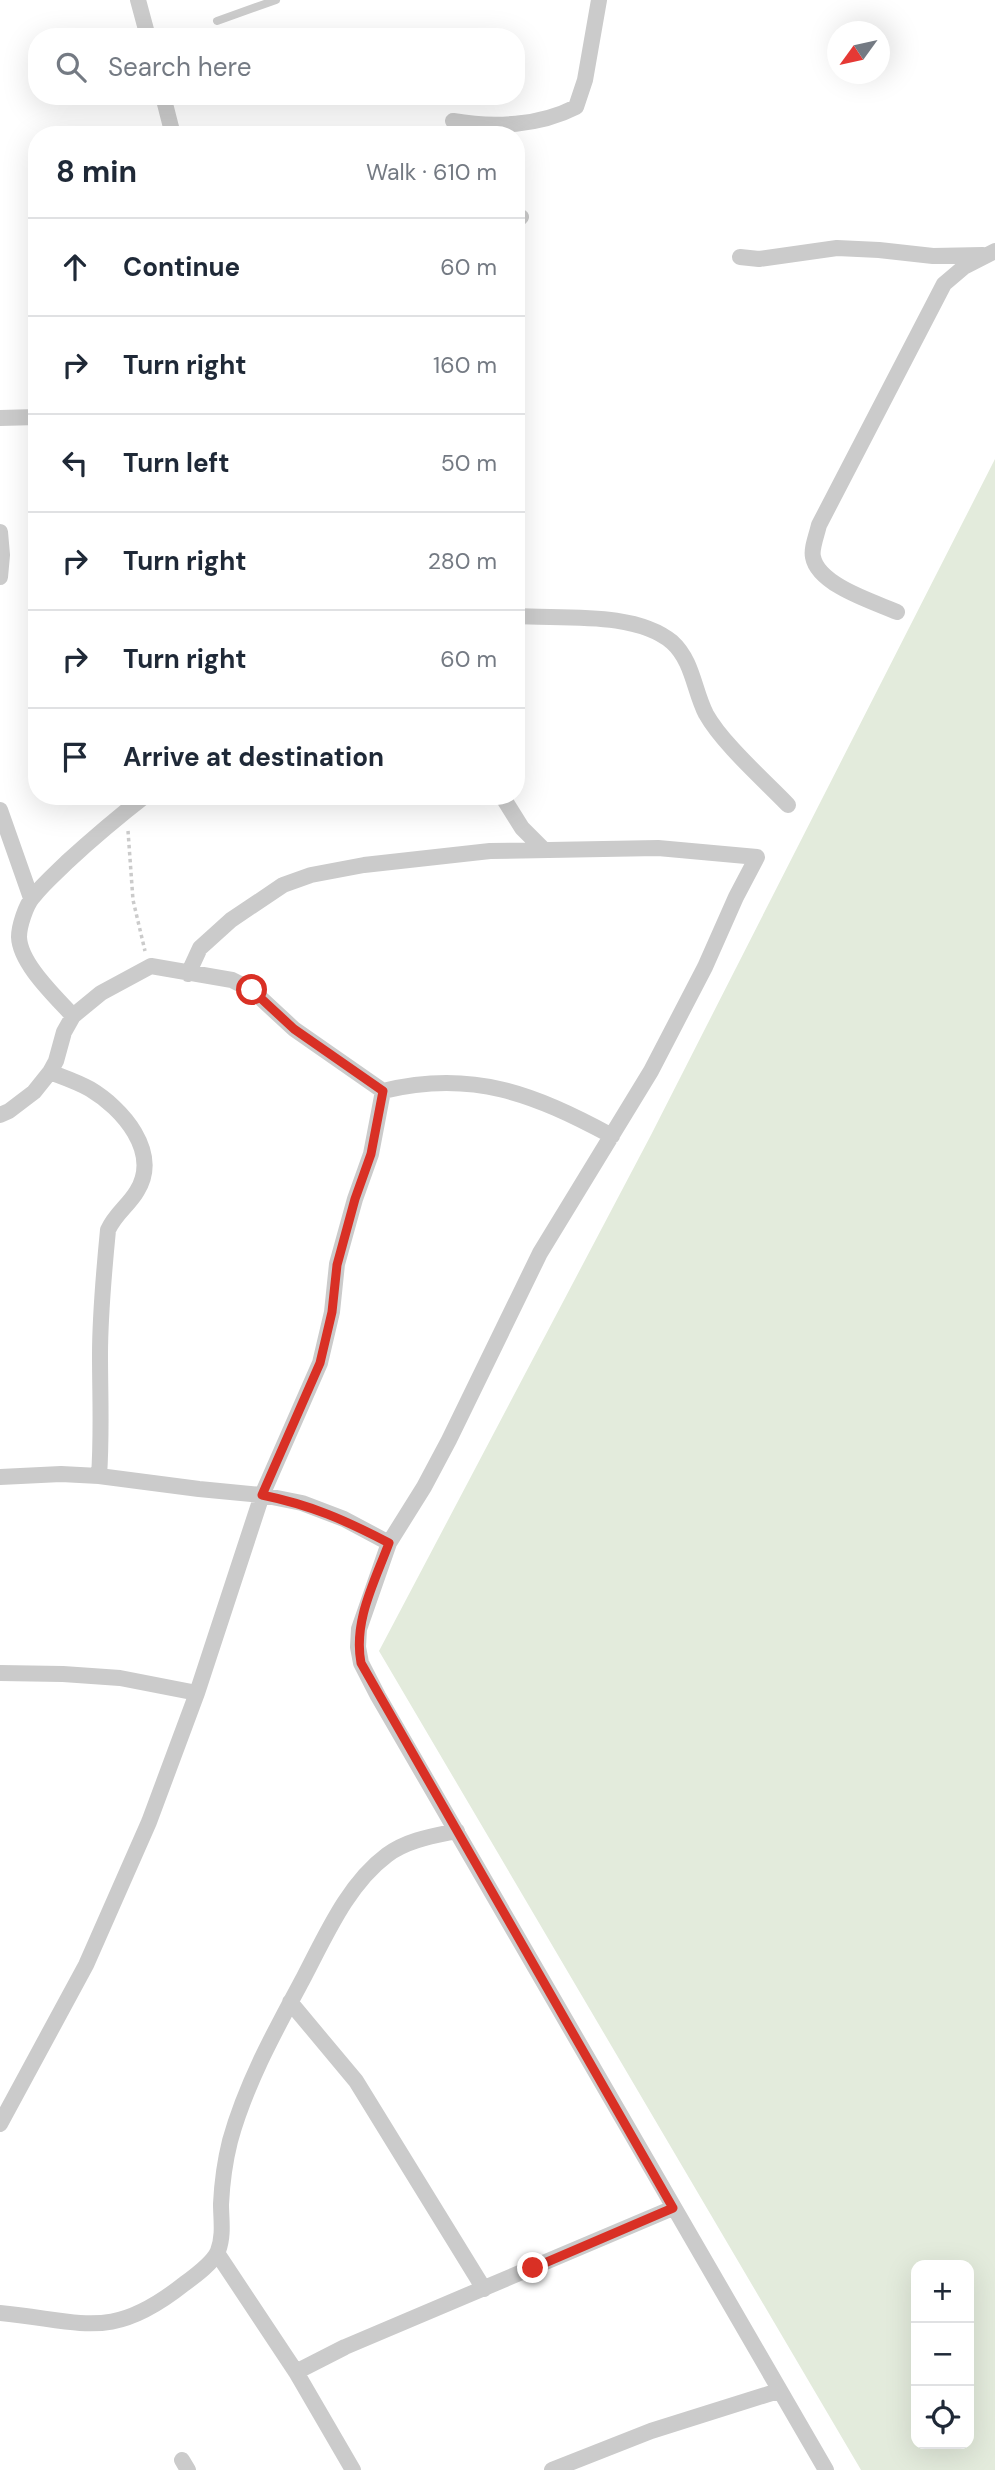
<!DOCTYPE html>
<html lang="en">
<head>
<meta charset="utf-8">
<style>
	:root { --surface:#fff; --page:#f2f2f3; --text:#1f2937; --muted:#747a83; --line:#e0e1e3 }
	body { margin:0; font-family:"DM Sans",sans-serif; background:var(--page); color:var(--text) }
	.controls { position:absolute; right:21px; bottom:21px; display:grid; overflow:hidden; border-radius:14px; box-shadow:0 7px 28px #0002 }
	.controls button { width:63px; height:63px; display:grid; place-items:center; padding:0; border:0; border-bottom:2px solid var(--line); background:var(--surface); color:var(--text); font:35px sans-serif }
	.compass { position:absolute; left:827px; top:21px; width:63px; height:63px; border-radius:50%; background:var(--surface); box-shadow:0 7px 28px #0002; rotate:237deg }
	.stop { position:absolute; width:21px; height:21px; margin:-16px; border:5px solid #d93025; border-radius:50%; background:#fff }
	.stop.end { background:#d93025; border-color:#fff; box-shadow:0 2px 7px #0008 }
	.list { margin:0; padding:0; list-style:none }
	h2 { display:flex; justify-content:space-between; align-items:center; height:91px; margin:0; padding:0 28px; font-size:30px }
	h2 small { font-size:23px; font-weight:400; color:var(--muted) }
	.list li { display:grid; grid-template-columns:46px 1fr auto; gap:21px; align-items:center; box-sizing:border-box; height:98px; padding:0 28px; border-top:2px solid var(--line) }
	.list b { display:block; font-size:26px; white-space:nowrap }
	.list em { font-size:23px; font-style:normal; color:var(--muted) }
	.icon { flex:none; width:38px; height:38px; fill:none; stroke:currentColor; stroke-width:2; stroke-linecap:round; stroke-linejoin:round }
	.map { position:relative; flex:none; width:995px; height:2470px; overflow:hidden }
	.search { position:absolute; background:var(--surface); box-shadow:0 7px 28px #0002; left:28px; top:28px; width:497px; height:77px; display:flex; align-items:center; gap:18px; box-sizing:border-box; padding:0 24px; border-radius:28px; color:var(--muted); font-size:26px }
	.panel { position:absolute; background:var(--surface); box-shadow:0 7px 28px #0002; left:28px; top:126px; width:497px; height:679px; border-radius:28px }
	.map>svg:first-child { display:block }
	.green { fill:#e3ebdc; fill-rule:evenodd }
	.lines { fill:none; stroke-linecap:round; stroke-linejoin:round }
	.path { stroke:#cbcbcb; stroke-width:3.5; stroke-dasharray:3.5 3.5; stroke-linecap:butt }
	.service { stroke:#cbcbcb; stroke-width:8 }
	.minor { stroke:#cbcbcb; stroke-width:16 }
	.route { stroke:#d93025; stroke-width:9 }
</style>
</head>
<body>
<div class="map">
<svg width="995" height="2470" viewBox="0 0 995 2470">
	<rect width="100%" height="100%" fill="#fff"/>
	<!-- green -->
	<path class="green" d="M995,459v2011h-134l-482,-819 272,-516zM916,2265h53v179h-53z"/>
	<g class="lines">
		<!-- path -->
		<path class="path" d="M128,831l5,69 12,51"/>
		<!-- service -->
		<path class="service" d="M217,21l59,-21"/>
		<!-- minor -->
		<path class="minor" d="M138,0l10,37
			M163,96l10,39
			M453,121c41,7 86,5 123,-14l9,-27 14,-80
			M516,216l5,1
			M740,257l19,2 78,-11 42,2 54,6 50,-1
			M0,418l37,-1
			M0,532l2,23 -2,22
			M897,612c-23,-10 -79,-27 -84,-55 -2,-8 4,-23 6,-32l125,-241 20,-17 31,-16
			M516,616c46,3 119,-5 156,26 21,19 22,49 34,72 16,29 58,66 82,91
			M502,796l20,32 22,22
			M0,810l31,88
			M188,974l12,-26 31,-28 52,-35 28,-10 53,-10 126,-14 168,-3 99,9 -21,40 -31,70 -54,104 -111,182 -91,187 -25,47 -35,56 -30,86 -1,18 3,16 17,33 448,774
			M73,1016c-17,-19 -53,-52 -54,-79 0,-11 7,-32 14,-40 10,-13 23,-24 34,-35 25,-23 51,-45 78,-66
			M50,1072c13,5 28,10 40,17 32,19 71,63 47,102 -8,14 -22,23 -29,39 -4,41 -8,83 -8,125 0,41 2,80 -1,121
			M0,1115l9,-4 25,-19 16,-20 6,-11 8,-29 9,-16 28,-23 50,-27 81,14 20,10 42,39 89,62c89,-22 151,3 229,45
			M0,1477l61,-3 38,2 100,13 63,6 40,8 42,16 45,24
			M0,1673l63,1 57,4 77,15
			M290,2002l66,79 128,208
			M0,2124l86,-159 63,-143 48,-129 65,-198 58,-132 12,-51 5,-48 18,-65 16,-45 12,-63
			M217,2253l79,119 57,98
			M0,2313c84,8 111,29 184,-29 11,-8 29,-21 34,-33 6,-16 3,-32 3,-47 1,-21 4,-43 9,-63 16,-58 46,-112 74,-164 22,-42 44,-93 83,-122 20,-15 46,-19 70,-24
			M296,2372l49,-25 328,-139
			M182,2460l6,10
			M552,2470l99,-39 127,-40"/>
	</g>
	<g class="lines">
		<!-- route -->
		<path class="route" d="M252,990l42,39 89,62 -12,63 -16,45 -18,66 -5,47 -12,51 -58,132c49,10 83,25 127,48 -14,38 -36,78 -28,120l312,545 -140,60"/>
	</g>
</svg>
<div class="controls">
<button>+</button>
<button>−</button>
<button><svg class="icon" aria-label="locate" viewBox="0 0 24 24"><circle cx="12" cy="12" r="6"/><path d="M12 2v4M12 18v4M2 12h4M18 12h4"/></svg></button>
</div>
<svg class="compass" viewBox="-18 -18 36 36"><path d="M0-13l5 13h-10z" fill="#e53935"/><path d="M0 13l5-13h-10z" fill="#747a83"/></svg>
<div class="stop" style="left:252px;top:990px"></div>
<div class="stop end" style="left:533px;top:2268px"></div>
<div class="search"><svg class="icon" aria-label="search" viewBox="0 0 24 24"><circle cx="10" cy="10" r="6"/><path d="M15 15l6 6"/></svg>Search here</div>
<section class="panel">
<h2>8 min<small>Walk · 610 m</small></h2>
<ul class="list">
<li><svg class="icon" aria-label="ahead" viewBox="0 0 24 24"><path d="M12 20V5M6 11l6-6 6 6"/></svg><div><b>Continue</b></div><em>60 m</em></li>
<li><svg class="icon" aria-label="right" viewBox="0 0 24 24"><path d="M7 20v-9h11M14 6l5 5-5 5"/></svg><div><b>Turn right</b></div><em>160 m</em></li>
<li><svg class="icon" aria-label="left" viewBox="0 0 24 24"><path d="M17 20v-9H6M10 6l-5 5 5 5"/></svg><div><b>Turn left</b></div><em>50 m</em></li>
<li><svg class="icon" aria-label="right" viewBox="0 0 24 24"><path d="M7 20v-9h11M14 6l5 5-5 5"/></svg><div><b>Turn right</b></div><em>280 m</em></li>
<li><svg class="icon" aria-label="right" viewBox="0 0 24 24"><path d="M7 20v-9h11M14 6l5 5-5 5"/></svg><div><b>Turn right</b></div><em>60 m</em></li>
<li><svg class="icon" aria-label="arrive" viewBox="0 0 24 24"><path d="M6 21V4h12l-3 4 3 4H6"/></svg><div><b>Arrive at destination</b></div></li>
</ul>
</section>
</div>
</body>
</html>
